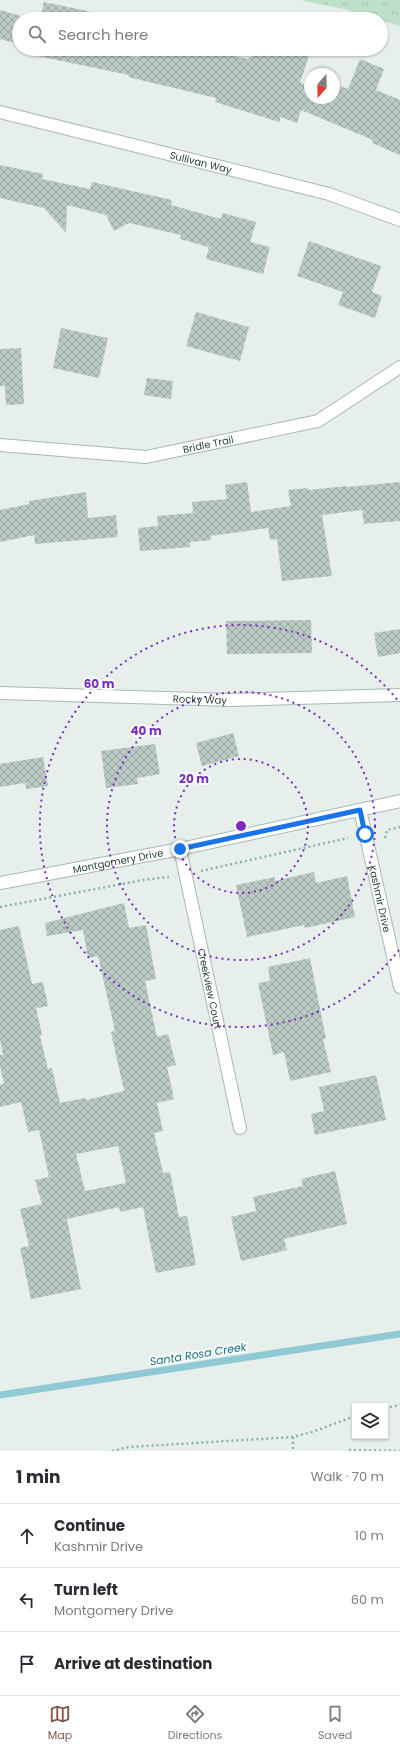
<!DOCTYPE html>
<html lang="en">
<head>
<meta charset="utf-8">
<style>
	:root { --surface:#fff; --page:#f2f2f3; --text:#2b2b33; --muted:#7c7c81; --line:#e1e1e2; --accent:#855347 }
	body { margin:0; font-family:Poppins,sans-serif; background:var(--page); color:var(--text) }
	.controls { position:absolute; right:12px; bottom:12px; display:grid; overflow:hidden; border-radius:0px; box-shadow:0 1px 3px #0004 }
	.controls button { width:36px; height:36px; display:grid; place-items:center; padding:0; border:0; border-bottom:1px solid var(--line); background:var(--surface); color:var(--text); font:20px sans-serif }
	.compass { position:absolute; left:304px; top:68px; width:36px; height:36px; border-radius:50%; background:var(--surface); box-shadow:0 1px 3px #0004; rotate:200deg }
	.stop { position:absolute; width:12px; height:12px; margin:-9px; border:3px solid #1a73e8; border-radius:50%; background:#fff }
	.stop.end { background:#1a73e8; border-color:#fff; box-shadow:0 1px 4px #0008 }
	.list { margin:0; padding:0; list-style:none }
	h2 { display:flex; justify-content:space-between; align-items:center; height:52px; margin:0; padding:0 16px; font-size:17px }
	h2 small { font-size:13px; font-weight:400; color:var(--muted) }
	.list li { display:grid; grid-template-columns:26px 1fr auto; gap:12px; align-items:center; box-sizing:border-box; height:64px; padding:0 16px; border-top:1px solid var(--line) }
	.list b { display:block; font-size:15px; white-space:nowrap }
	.list p { margin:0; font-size:13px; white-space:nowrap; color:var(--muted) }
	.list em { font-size:13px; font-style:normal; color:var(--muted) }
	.icon { flex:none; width:22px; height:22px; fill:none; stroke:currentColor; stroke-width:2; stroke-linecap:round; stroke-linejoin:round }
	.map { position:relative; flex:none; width:400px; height:1451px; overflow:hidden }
	.search { position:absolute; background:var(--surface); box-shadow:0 1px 3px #0004; left:12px; right:12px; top:12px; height:44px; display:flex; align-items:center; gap:10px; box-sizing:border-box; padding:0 14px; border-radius:22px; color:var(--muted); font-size:15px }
	.sheet { height:244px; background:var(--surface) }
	nav { display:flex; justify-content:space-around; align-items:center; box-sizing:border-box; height:56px; border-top:1px solid var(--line); background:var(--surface); font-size:11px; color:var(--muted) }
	nav a { display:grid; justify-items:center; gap:2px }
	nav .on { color:var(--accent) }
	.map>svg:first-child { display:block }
	.forest { fill:url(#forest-crowns) }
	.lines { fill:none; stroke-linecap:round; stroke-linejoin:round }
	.stream { stroke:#8ec9d4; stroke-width:7 }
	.building { fill:url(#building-cross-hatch); fill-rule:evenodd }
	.minor-casing { stroke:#a8b8b2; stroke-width:14 }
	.tertiary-casing { stroke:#a8b8b2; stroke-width:14 }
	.path { stroke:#86b3a5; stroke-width:2.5; stroke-dasharray:2 3; stroke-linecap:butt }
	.minor { stroke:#fff; stroke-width:12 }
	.tertiary { stroke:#fff; stroke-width:12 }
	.route { stroke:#1a73e8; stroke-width:5 }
	.ring { fill:none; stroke:#7b2cbf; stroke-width:2; stroke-dasharray:2 4 }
	.labels { text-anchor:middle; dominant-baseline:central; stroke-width:4; stroke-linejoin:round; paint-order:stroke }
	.street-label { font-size:10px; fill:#24423a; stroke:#f7fbf9 }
	.water-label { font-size:11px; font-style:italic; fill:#1c6f80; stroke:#f7fbf9 }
	.centre { fill:#7b2cbf; stroke:#f7fbf9; stroke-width:2 }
	.ring-label { font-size:12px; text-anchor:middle; font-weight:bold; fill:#7b2cbf; stroke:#f7fbf9; stroke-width:4; stroke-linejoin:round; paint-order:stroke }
</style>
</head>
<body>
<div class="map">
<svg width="400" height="1451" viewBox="0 0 400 1451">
	<defs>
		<pattern id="forest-crowns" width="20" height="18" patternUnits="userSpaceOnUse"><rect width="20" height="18" fill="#bfe0c8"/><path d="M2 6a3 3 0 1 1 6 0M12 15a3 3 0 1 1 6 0" fill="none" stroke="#a4c1ad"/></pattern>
		<pattern id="building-cross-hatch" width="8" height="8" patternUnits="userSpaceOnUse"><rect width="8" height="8" fill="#bbcac4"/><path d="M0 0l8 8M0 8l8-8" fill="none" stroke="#98a6a0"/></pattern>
	</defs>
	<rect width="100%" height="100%" fill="#e6efeb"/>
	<!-- forest -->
	<path class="forest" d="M300,0h100v26l-56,-17z"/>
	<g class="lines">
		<!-- stream -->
		<path class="stream" d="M0,1395l400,-61"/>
	</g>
	<!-- building -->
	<path class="building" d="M44,2l48,10 -1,7h-51z
		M0,10l31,9h-12v25l-19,-5z
		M34,49h68l-1,2 38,7 2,-9h63l43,10 21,-10h43l-11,34 10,3v12h24l6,-12 8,3 12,-30 24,10 -8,21 24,10v55l-28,-12 1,-3 -72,-30 -4,13 -16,-6 -2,5 -64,-20 1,-4 -88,-21 1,-2 -96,-20z
		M0,165l43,9 -1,5 48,10 2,-7 80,18 -1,5 50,14 2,-6 33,9 -6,20 20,5 -7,27 -57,-15 3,-12 -29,-8 1,-4 -52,-12 -15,8 -8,-16 -39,-10 -1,28 -22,-25 -44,-10z
		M309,241l72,25 -9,26 10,4 -7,22 -37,-13 5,-13 -46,-16z
		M196,312l53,15 -9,34 -54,-15z
		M61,328l47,10 -9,40 -46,-10z
		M21,348l3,56 -18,1 -1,-19h-5v-37z
		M147,378l26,3 -2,18 -27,-4z
		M247,482l4,30 40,-6 -3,-16 20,-2v2l39,-4v1l53,-5v39l-36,3 -2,-14 -40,5 10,61 -50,5 -5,-42 -7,1 -2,-12 -58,8 1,4 -21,2v5l-50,4 -2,-23 20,-2 -1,-10 36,-3 -1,-11 35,-3 -2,-14z
		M86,492l2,26 28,-3 2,22 -83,7 -1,-9 -34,7v-32l29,-6v-3z
		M311,620l1,33 -85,1 -1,-33z
		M400,629v24l-22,4 -4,-24z
		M233,733l6,23 -37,10 -6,-23z
		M155,744l5,30 -23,4 1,6 -32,4 -5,-37z
		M43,757l5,29 -22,3 -1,-6 -25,4v-23z
		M314,872l2,11 31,-7 8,41 -50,11 -1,-3 -57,12 -11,-52 39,-8v4z
		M124,903l5,25 17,-3 10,54 -11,2 12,56 11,-3 8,31 -9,2 7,32 -17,4 6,28 -9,2 9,40 7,-1 9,45 8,-1 9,49 -40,8 -13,-66 -23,5 -1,-5 -52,12 14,70 -50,10 -11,-51 9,-2 -9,-37 22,-5 -7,-24 14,-3 -10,-47 -11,2 -7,-30 -21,5v-22l4,-1 -4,-18v-11h3l-3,-16v-109l19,-4 13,58 11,-2 5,24 -12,2 6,27 -2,1 8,33 4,-1 8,35 25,-5 1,2 38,-9 -13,-59 4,-1 -17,-75 -10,2 -5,-28 -36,6 -2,-13zM118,1146l8,37 -41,8 -9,-37z
		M310,958l16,81h-3l8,33 -41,9 -6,-29 -11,3 -15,-72 12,-2 -2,-14z
		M376,1075l10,45 -71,15 -4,-21 13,-3 -5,-24z
		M335,1171l12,53 -63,15 3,11 -46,11 -10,-44 25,-6 -3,-14 50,-11 -2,-7z"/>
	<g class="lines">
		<!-- minor casing -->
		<g class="minor-casing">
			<g id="minor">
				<path id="s1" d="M0,112l329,82 71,26"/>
				<path id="s2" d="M0,445l146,12 172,-36 82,-54"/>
				<path id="s3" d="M0,693l231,7 169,-5"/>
				<path id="s4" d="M360,810l40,177"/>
				<path id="s5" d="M180,849l60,279"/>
			</g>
		</g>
		<!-- tertiary casing -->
		<g class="tertiary-casing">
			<g id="tertiary">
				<path id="s6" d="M0,883l180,-34 220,-48"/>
			</g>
		</g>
		<!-- path -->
		<path class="path" d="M385,838l2,-8 13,-3
			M201,871l147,-33
			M0,907l143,-27 26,-3
			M385,1408l15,-3
			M293,1437v14
			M349,1450l51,1
			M112,1451l17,-4 164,-10 19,-5 43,-16"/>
		<!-- minor -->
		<use href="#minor" class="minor"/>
		<!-- tertiary -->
		<use href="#tertiary" class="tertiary"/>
	</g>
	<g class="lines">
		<!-- route -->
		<path class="route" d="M180,849l180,-39 5,24"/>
	</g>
	<!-- distance rings -->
	<g class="ring">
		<circle cx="241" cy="826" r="67"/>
		<circle cx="241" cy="826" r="134"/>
		<path d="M399 950A201 201 0 1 1 399 702"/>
	</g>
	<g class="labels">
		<!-- street labels -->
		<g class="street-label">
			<text stroke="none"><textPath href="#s1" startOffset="207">Sullivan Way</textPath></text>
			<text stroke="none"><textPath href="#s2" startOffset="210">Bridle Trail</textPath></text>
			<text stroke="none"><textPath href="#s3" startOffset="200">Rocky Way</textPath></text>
			<text stroke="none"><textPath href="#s6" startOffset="120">Montgomery Drive</textPath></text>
			<text stroke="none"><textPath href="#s4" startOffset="91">Kashmir Drive</textPath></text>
			<text stroke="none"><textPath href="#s5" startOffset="143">Creekview Court</textPath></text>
		</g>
		<!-- water labels -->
		<g class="water-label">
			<text transform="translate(198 1354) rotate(-9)">Santa Rosa Creek</text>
		</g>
	</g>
	<circle cx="241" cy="826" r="6" class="centre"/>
	<g class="ring-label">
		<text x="99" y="688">60 m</text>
		<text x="146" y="735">40 m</text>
		<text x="194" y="783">20 m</text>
	</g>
</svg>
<div class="controls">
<button><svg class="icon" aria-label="layers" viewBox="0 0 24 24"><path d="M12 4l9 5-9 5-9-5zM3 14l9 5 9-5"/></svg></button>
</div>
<svg class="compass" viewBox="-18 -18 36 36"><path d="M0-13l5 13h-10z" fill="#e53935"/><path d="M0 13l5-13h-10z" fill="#7c7c81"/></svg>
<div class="stop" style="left:365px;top:834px"></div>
<div class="stop end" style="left:180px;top:849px"></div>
<div class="search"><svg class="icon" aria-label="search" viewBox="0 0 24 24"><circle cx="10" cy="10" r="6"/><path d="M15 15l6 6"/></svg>Search here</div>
</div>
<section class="sheet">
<h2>1 min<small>Walk · 70 m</small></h2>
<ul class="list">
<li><svg class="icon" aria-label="ahead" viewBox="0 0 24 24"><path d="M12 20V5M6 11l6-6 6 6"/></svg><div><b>Continue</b><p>Kashmir Drive</p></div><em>10 m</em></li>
<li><svg class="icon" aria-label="left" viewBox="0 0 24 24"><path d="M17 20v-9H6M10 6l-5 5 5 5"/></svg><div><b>Turn left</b><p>Montgomery Drive</p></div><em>60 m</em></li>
<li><svg class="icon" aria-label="arrive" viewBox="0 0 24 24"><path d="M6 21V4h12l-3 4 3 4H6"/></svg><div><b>Arrive at destination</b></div></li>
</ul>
</section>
<nav>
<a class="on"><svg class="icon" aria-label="map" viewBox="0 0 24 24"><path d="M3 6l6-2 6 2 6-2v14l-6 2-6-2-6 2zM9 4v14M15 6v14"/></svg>Map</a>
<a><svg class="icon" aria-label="directions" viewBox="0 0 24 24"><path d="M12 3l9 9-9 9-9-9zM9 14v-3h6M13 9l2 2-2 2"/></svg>Directions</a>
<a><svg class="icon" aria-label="saved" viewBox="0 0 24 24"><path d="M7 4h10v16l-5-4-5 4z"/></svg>Saved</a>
</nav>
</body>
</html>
